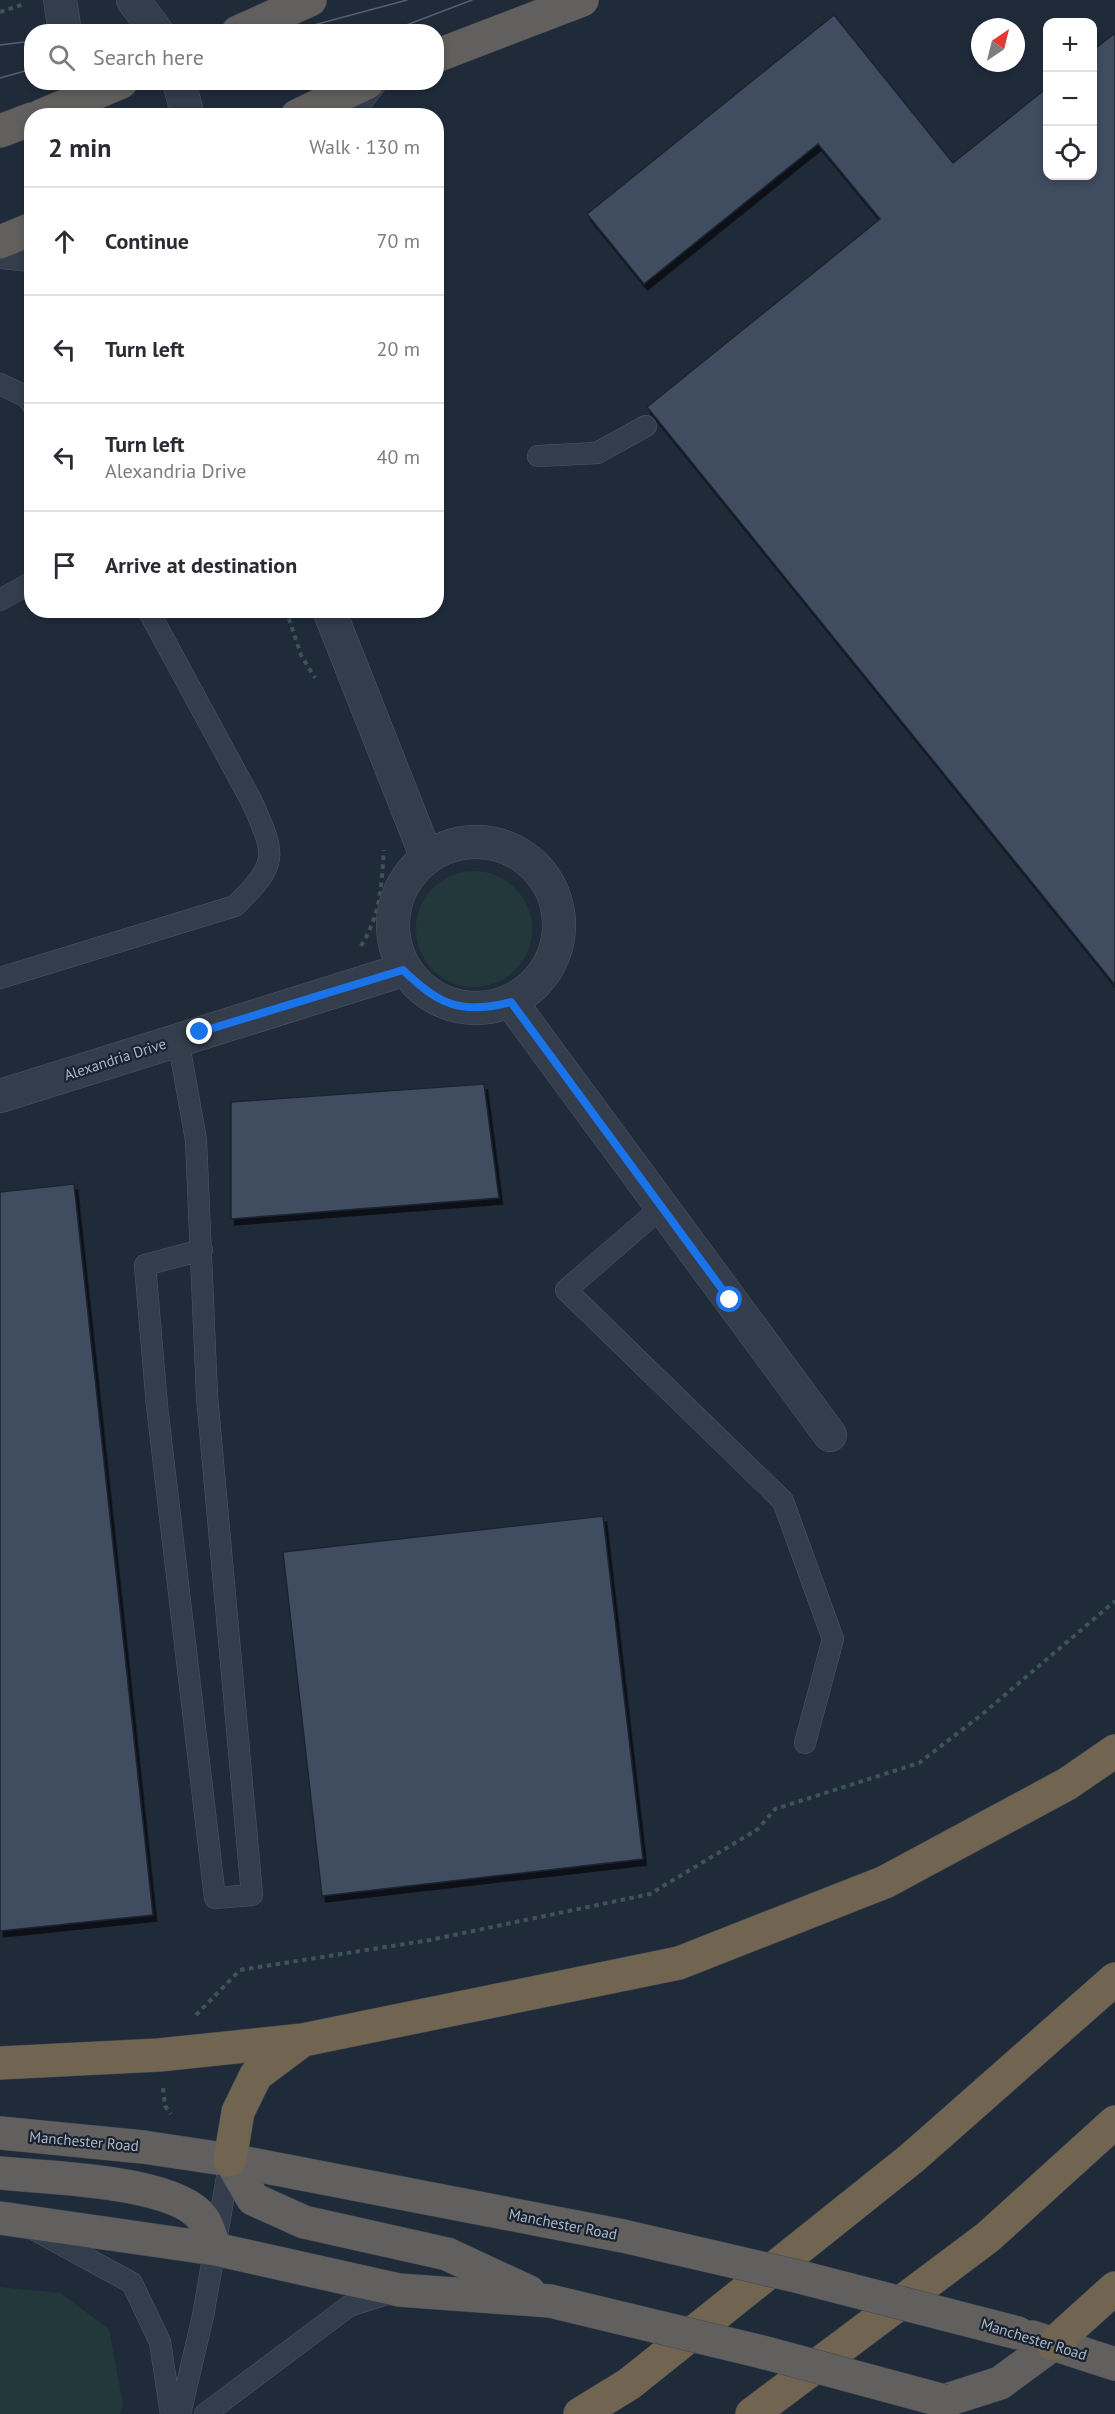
<!DOCTYPE html>
<html lang="en">
<head>
<meta charset="utf-8">
<style>
	:root { --surface:#fff; --page:#f7f7f7; --text:#2b2b33; --muted:#7c7c81; --line:#e1e1e2 }
	body { margin:0; font-family:"PT Sans",sans-serif; background:var(--page); color:var(--text) }
	.controls { position:absolute; right:18px; top:18px; display:grid; overflow:hidden; border-radius:12px; box-shadow:0 3px 9px #0003 }
	.controls button { width:54px; height:54px; display:grid; place-items:center; padding:0; border:0; border-bottom:2px solid var(--line); background:var(--surface); color:var(--text); font:30px sans-serif }
	.compass { position:absolute; left:971px; top:18px; width:54px; height:54px; border-radius:50%; background:var(--surface); box-shadow:0 3px 9px #0003; rotate:35deg }
	.stop { position:absolute; width:18px; height:18px; margin:-14px; border:4px solid #1a73e8; border-radius:50%; background:#fff }
	.stop.end { background:#1a73e8; border-color:#fff; box-shadow:0 2px 6px #0008 }
	.list { margin:0; padding:0; list-style:none }
	h2 { display:flex; justify-content:space-between; align-items:center; height:78px; margin:0; padding:0 24px; font-size:26px }
	h2 small { font-size:20px; font-weight:400; color:var(--muted) }
	.list li { display:grid; grid-template-columns:39px 1fr auto; gap:18px; align-items:center; box-sizing:border-box; height:108px; padding:0 24px; border-top:2px solid var(--line) }
	.list b { display:block; font-size:22px; white-space:nowrap }
	.list p { margin:0; font-size:20px; white-space:nowrap; color:var(--muted) }
	.list em { font-size:20px; font-style:normal; color:var(--muted) }
	.icon { flex:none; width:33px; height:33px; fill:none; stroke:currentColor; stroke-width:2; stroke-linecap:round; stroke-linejoin:round }
	.map { position:relative; flex:none; width:1115px; height:2414px; overflow:hidden }
	.search { position:absolute; background:var(--surface); box-shadow:0 3px 9px #0003; left:24px; top:24px; width:420px; height:66px; display:flex; align-items:center; gap:15px; box-sizing:border-box; padding:0 21px; border-radius:24px; color:var(--muted); font-size:22px }
	.panel { position:absolute; background:var(--surface); box-shadow:0 3px 9px #0003; left:24px; top:108px; width:420px; height:510px; border-radius:24px }
	.map>svg:first-child { display:block }
	.green { fill:#22383b }
	.building { fill:#404e60; stroke:#1b2431; stroke-width:1.5; filter:url(#shadow) }
	.lines { fill:none; stroke-linecap:round; stroke-linejoin:round }
	.service-casing { stroke:#4e5865; stroke-width:22 }
	.minor-casing { stroke:#4e5865; stroke-width:34 }
	.trunk-casing { stroke:#3e4855; stroke-width:34 }
	.motorway-casing { stroke:#3e4855; stroke-width:34 }
	.path { stroke:#3c5456; stroke-width:4; stroke-dasharray:4.5 4.5; stroke-linecap:butt }
	.service { stroke:#333d4b; stroke-width:21 }
	.minor { stroke:#333d4b; stroke-width:33 }
	.trunk { stroke:#61605e; stroke-width:33 }
	.motorway { stroke:#716450; stroke-width:33 }
	.tram { stroke:#556172; stroke-width:1.5 }
	.trunk-bridge-casing { stroke:#3e4855; stroke-width:34; stroke-linecap:butt }
	.trunk-bridge { stroke:#61605e; stroke-width:33 }
	.route { stroke:#1a73e8; stroke-width:8 }
	.labels { text-anchor:middle; dominant-baseline:central; stroke-width:4.5; stroke-linejoin:round; paint-order:stroke }
	.street-label { font-size:15px; fill:#aeb8c7; stroke:#19222f }
</style>
</head>
<body>
<div class="map">
<svg width="1115" height="2414" viewBox="0 0 1115 2414">
	<defs>
		<filter id="shadow"><feDropShadow dx="3.5" dy="6" stdDeviation="0" flood-color="#0009"/></filter>
	</defs>
	<rect width="100%" height="100%" fill="#202b3a"/>
	<!-- green -->
	<path class="green" d="M416 929a58 58 0 1 1 116 0a58 58 0 1 1-116 0Z
		M0,2287l60,6 49,36 14,75 -3,10h-120z"/>
	<!-- building -->
	<path class="building" d="M834,15l119,148 95,-76v89h44v-125l23,-18v952l-468,-578 233,-188 -62,-75 -174,140 -57,-70z
		M484,1084l15,114 -268,21v-117z
		M74,1184l79,731 -153,16v-739z
		M603,1516l40,343 -321,37 -39,-344z"/>
	<g class="lines">
		<!-- service casing -->
		<g class="service-casing">
			<path id="service" d="M0,384l27,13 5,7
				M538,456l59,-3 49,-27
				M0,600l32,-18
				M0,978l235,-72c44,-43 41,-50 17,-104l-104,-192
				M178,1039l18,101 11,256 45,499 -37,3 -58,-492 -12,-141 57,-15
				M662,1207l-96,83 217,211 50,138 -28,104
				M35,2230l97,53 28,59 11,72
				M180,2414l23,-98 27,-156
				M205,2414l144,-108 47,-15"/>
		</g>
		<!-- minor casing -->
		<g class="minor-casing">
			<path id="minor" d="M60,0l5,32
				M133,0l24,32
				M179,82l9,34
				M343,116l27,-34
				M0,252l32,3
				M329,610l98,248
				M393 925a83 83 0 1 1 166 0a83 83 0 1 1-166 0Z
				M511,1002l319,433
				M0,1096l403,-126"/>
		</g>
		<!-- trunk casing -->
		<g class="trunk-casing">
			<path id="trunk" d="M238,32l72,-32
				M436,56l146,-56
				M41,116l80,-34
				M297,116l71,-34
				M0,131l32,-12
				M0,242l32,-13
				M0,2133l143,14 87,13 393,76
				M230,2160l23,39 51,23 143,32 82,38
				M0,2173c46,5 176,7 203,46 6,8 8,21 12,30
				M0,2218l215,31 184,41 151,11
				M1032,2337l83,27
				M944,2401l56,-18 53,-39"/>
		</g>
		<!-- motorway casing -->
		<g class="motorway-casing">
			<path id="motorway" d="M0,2063l159,-8 144,-15 376,-77 206,-81 182,-98 48,-33
				M230,2160l8,-48 18,-37 47,-35
				M1053,2344l62,-56
				M580,2414l49,-30 283,-226 203,-179
				M752,2414l236,-177 127,-115"/>
		</g>
		<!-- path -->
		<path class="path" d="M0,12l24,-8
			M286,610l15,45 14,23
			M361,946c20,-33 20,-58 23,-96
			M196,2015l44,-45 190,-30 220,-46 108,-65 17,-20 144,-46 66,-51 130,-111
			M163,2088l2,18 6,8"/>
		<!-- service -->
		<use href="#service" class="service"/>
		<!-- minor -->
		<use href="#minor" class="minor"/>
		<!-- trunk -->
		<use href="#trunk" class="trunk"/>
		<!-- motorway -->
		<use href="#motorway" class="motorway"/>
		<!-- tram -->
		<path class="tram" d="M276,32l23,-3 108,-29
			M388,32l84,-32
			M0,45l32,-4
			M0,78l32,-9"/>
		<!-- trunk-bridge casing -->
		<g class="trunk-bridge-casing">
			<path id="trunk-bridge" d="M623,2236l177,41 218,56
				M550,2301l212,51 182,49"/>
		</g>
		<!-- trunk-bridge -->
		<use href="#trunk-bridge" class="trunk-bridge"/>
	</g>
	<g class="lines">
		<!-- route -->
		<path class="route" d="M200,1032l203,-62c36,35 58,45 108,32l219,298"/>
	</g>
	<g class="labels">
		<!-- street labels -->
		<g class="street-label">
			<text transform="translate(115 1059) rotate(-18)">Alexandria Drive</text>
			<text transform="translate(84 2141) rotate(5)">Manchester Road</text>
			<text transform="translate(563 2224) rotate(11)">Manchester Road</text>
			<text transform="translate(1034 2339) rotate(17)">Manchester Road</text>
		</g>
	</g>
</svg>
<div class="controls">
<button>+</button>
<button>−</button>
<button><svg class="icon" aria-label="locate" viewBox="0 0 24 24"><circle cx="12" cy="12" r="6"/><path d="M12 2v4M12 18v4M2 12h4M18 12h4"/></svg></button>
</div>
<svg class="compass" viewBox="-18 -18 36 36"><path d="M0-13l5 13h-10z" fill="#e53935"/><path d="M0 13l5-13h-10z" fill="#7c7c81"/></svg>
<div class="stop" style="left:730px;top:1300px"></div>
<div class="stop end" style="left:200px;top:1032px"></div>
<div class="search"><svg class="icon" aria-label="search" viewBox="0 0 24 24"><circle cx="10" cy="10" r="6"/><path d="M15 15l6 6"/></svg>Search here</div>
<section class="panel">
<h2>2 min<small>Walk · 130 m</small></h2>
<ul class="list">
<li><svg class="icon" aria-label="ahead" viewBox="0 0 24 24"><path d="M12 20V5M6 11l6-6 6 6"/></svg><div><b>Continue</b></div><em>70 m</em></li>
<li><svg class="icon" aria-label="left" viewBox="0 0 24 24"><path d="M17 20v-9H6M10 6l-5 5 5 5"/></svg><div><b>Turn left</b></div><em>20 m</em></li>
<li><svg class="icon" aria-label="left" viewBox="0 0 24 24"><path d="M17 20v-9H6M10 6l-5 5 5 5"/></svg><div><b>Turn left</b><p>Alexandria Drive</p></div><em>40 m</em></li>
<li><svg class="icon" aria-label="arrive" viewBox="0 0 24 24"><path d="M6 21V4h12l-3 4 3 4H6"/></svg><div><b>Arrive at destination</b></div></li>
</ul>
</section>
</div>
</body>
</html>
